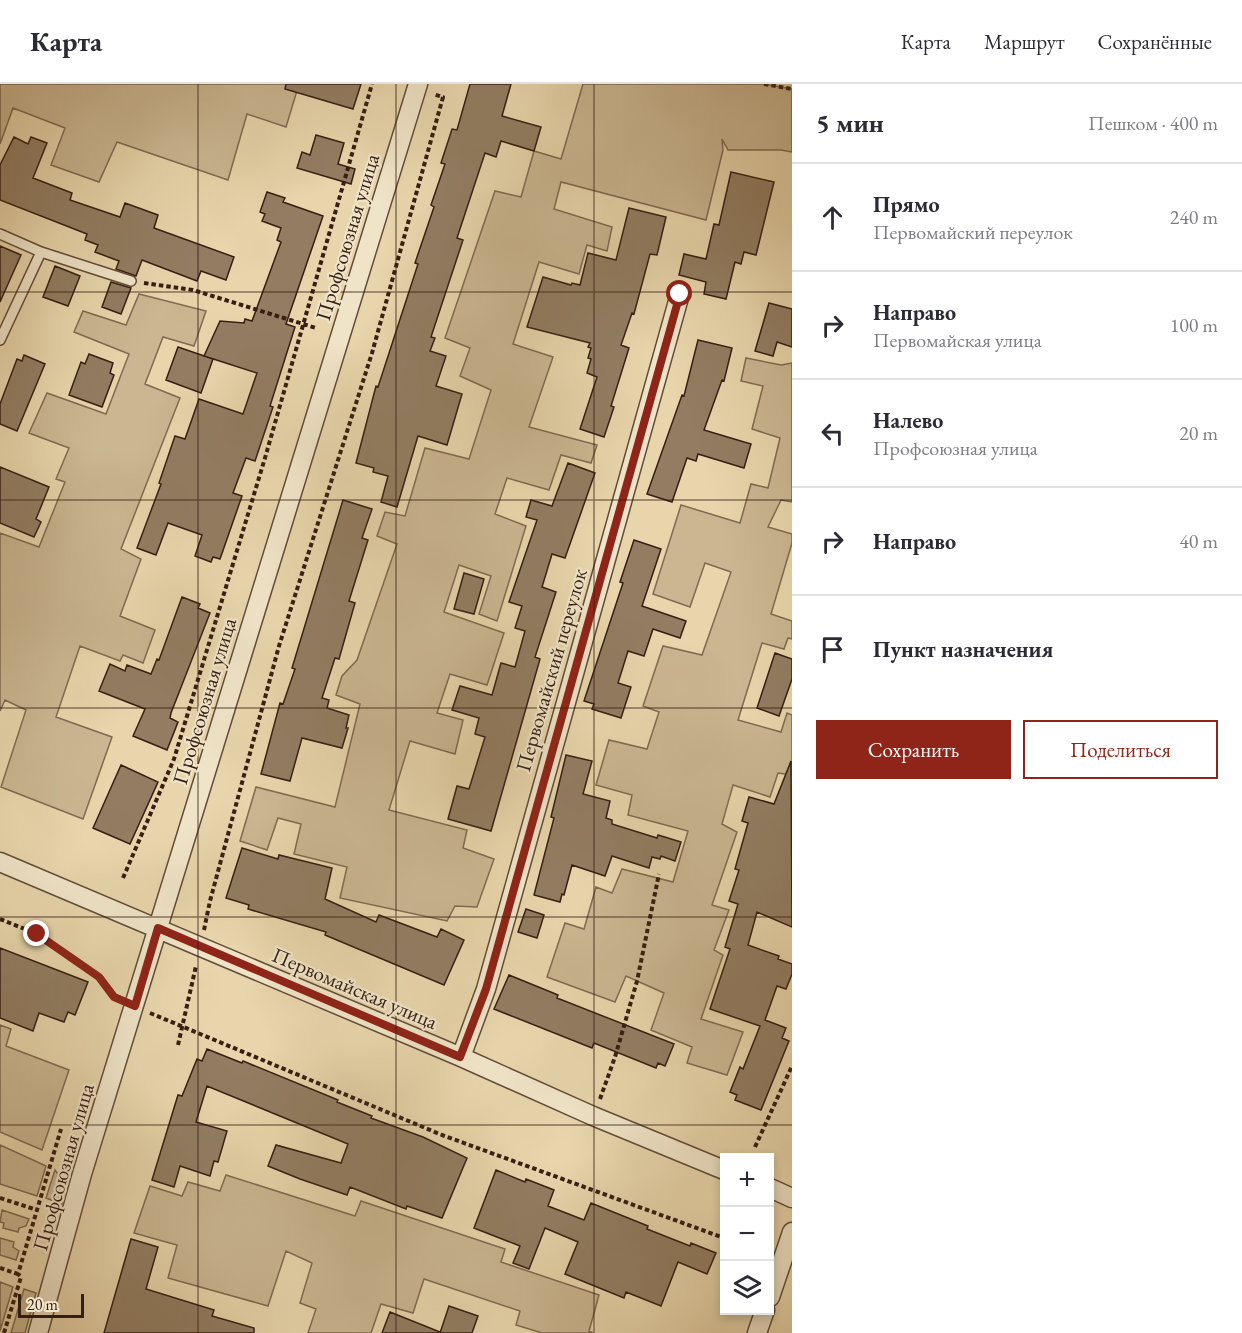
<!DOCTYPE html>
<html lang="ru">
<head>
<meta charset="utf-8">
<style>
	:root { --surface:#fff; --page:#f7f7f7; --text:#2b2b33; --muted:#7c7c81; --line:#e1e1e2; --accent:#8f2418 }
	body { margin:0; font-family:"EB Garamond",serif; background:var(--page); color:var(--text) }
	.controls { position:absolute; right:18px; bottom:18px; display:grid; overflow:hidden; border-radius:0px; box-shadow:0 3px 9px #0003 }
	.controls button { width:54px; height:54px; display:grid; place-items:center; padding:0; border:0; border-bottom:2px solid var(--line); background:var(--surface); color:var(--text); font:30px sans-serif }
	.scale { position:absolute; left:18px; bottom:15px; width:66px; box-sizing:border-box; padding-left:6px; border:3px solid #351e13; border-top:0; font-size:16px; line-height:21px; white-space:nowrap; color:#351e13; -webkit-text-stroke:4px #f0e4c8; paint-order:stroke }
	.stop { position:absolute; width:18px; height:18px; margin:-14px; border:4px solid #8f2418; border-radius:50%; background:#fff }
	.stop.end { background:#8f2418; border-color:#fff; box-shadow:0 2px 6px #0008 }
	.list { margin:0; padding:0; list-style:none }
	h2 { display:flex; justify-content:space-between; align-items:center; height:78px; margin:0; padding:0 24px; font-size:26px }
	h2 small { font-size:20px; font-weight:400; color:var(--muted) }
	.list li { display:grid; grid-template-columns:39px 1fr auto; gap:18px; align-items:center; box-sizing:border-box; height:108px; padding:0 24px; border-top:2px solid var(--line) }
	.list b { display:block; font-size:22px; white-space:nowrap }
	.list p { margin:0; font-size:20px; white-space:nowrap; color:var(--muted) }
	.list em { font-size:20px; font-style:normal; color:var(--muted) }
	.actions { display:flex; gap:12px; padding:18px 24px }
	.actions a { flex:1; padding:14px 0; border:2px solid var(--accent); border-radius:0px; text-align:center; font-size:21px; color:var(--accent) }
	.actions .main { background:var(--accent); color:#fff }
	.icon { flex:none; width:33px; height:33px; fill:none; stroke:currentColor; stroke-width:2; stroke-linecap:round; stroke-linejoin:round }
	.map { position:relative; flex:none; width:792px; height:1249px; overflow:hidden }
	header { display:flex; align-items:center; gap:36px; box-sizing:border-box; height:84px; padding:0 30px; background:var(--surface); border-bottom:2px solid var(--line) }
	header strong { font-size:28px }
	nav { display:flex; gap:33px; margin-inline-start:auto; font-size:21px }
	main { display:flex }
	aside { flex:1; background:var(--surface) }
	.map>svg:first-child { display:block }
	.green { fill:#cab691; stroke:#806a52; stroke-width:1.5 }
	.building { fill:#927d62; stroke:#351e13; stroke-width:1.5 }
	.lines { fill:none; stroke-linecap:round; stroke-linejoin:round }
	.service-casing { stroke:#624c39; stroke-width:12 }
	.minor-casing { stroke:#624c39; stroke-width:21 }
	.path { stroke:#351e13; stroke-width:4; stroke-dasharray:4.5 3; stroke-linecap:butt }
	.service { stroke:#f0e4c8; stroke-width:9 }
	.minor { stroke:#f0e4c8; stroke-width:18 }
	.route { stroke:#8f2418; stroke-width:8 }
	.grid { fill:none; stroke:#351e13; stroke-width:1.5; stroke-opacity:0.55 }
	.labels { text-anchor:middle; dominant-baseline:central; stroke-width:4.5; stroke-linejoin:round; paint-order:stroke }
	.street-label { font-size:21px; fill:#351e13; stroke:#f0e4c8 }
</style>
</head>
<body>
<header>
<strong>Карта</strong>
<nav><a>Карта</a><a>Маршрут</a><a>Сохранённые</a></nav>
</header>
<main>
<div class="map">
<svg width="792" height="1249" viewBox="0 0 792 1249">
	<rect width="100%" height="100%" fill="#e8d5ab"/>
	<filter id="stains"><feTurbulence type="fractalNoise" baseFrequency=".00333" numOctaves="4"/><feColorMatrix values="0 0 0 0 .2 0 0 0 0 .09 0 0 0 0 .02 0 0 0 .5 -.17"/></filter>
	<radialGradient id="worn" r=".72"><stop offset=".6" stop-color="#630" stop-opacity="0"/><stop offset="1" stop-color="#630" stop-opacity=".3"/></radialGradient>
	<!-- green -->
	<path class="green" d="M0,0h299l-13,43 -39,-13 -19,66 -111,-38 -18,40 -48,-17 14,-37 -52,-20 -13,36z
		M583,0h181l28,5v63l-11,-2h-53l-6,-11 1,11 -17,70 -145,-38 -7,27 58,18 -5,24 -20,-6 -8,29 -40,-12 -26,82 40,13 -24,70 68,18 -6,18 -30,-8 -12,35 -42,-12 -12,36 31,12 -29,95 -18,-7 12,-38 -32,-11 -15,47 60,21 -17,52 -37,-11 -13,39 26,7 -8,34 -45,-13 -21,69 78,20 -4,18 31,11 -17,48 -22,-1 -8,15 -107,-23 7,-31 -53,-13 7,-30 -23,-6 -11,32 -27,-9 16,-54 79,20 25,-103 -24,-9 6,-19 15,-16 40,-116 -20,-8 8,-24 20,4 20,-68 44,11 22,-69 -31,-14 10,-28 -25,-10 50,-147 26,6 13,-46 27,8z
		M139,210l67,17 -12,35 -31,-9 -18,47 35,14 -59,151 20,10 -21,57 35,14 -12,33 -20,-8 -3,6 -40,-15 -24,71 56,20 -29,82 -82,-32 25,-77 -21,-10 -5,11v-178l39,14 26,-65 -9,-3 13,-31 -40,-15 18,-40 59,21 23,-60 -55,-22 9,-21 43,14z
		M746,274l35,7 11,-2v139l-11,-2 -13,27 24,7v9l-21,71 21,7v18l-4,-1 -4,11 -22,-6 -24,77 43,12 6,-19 5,2v60l-14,-2 -8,24 -37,-12 -11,39 15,8 -25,73 17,5 -15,40 9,5 -22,64 42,13 -16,43 -40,-12 5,-16 -41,-17 13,-37 -38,-17 -11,26 -68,-25 18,-54 19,6 12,-42 16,6 10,-24 51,13 15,-51 -60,-16 4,-20 -36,-10 13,-45 38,9 12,-37 -16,-6 20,-60 39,9 29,-83 -26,-9 -15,44 -37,-13 28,-89 59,18 11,-39 17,4 12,-50 -28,-9 11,-43 -22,-5z
		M0,941l11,4 -5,17 63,24 -27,80 -42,-18z
		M0,1061l46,21 -9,30 -37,-12z
		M55,1086l9,13 -2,21 -16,-6z
		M226,1091l129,41 6,-15 144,48 -4,13 98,33 -10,36 4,2h-51l-26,-8 4,-14 -96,-32 -11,34 -32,-9 -10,29h-63l8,-24 -16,-6 12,-40 -26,-12 -18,55 -100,-28 9,-33 -43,-12 16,-47 32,10 6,-14 32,9z
		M2,1126l27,9 -3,7 -7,2 -1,4 -15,-4 1,-5 -4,-1z
		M0,1154l14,4 -1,5 6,4 -3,9 -16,-5z
		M0,1198l13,5 -13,44z
		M24,1205l12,4 -11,40h-14z"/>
	<!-- building -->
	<path class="building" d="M286,0h75l-8,25 -68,-20z
		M470,0h41l-9,32 39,11 -7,24 -33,-10 -5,16 -11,-4 -28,85 6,2 -32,97 4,1 -5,13 16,5 -10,30 26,8 -15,51 -29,-9 -21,71 -16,-5 7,-26 -15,-4 1,-4 -18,-5 20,-77 2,1 40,-123 -3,-1 19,-56 -3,-2 14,-41 -4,-1 11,-34 5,1z
		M316,51l28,8 -6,21 17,5 -4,15 -54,-16 5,-16 8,3z
		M14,53l14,7 3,-7 16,6 -14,35 39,15 -2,7 50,17 5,-14 33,12 -4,13 80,29 -8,23 -25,-9 -4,10 -55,-21 -6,16 -20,-7 3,-8 -24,-9 3,-7 -13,-5 2,-6 -87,-34v-35z
		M731,88l43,10 -18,73 -12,-3 -3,12 -6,-2 -9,37 -22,-5 2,-12 -27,-7 5,-21 22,5 8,-35 5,1z
		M267,108l18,6 -2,4 40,14 -37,108 9,3 -25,79 3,1 -18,54 -9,-3 -13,35 9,3 -22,63 -7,-2 -2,5 -16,-6 7,-21 -34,-12 -12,32 -19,-7 24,-64 -2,-1 16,-47 10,3 14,-40 44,15 14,-41 -53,-17 16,-35 24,2 1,-4 7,2 29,-79 -4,-2 4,-12 -19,-7 3,-7 -5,-2z
		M629,124l37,9 -9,38 -7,-1 -16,60 -2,-1 -11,32 8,3 -18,58 3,1 -10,30 -24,-8 17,-52 -10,-4 4,-14 -3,-1 3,-10 -3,-1 2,-4 -63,-16 16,-50 28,8 1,-2 8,2 8,-32 28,7z
		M0,162l21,9 -21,47z
		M55,182l25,10 -12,30 -25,-9z
		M111,198l20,6 -10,26 -19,-7z
		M769,219l23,6v38l-15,-5 -4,14 -18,-5z
		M698,256l34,8 -8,33 -2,-1 -18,50 47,14 -7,24 -46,-14 -2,7 -9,-3 -15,44 -25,-8 35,-99 2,1z
		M178,263l35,12 -12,34 -35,-13z
		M89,270l24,9 -3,10 4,2 -12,32 -33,-12 12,-33 4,2z
		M24,271l21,9 -28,67 -17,-7v-20l17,-45 5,2z
		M568,379l27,10 -30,85 -13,-4 -10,33 14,5 -21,65 5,2 -49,172 -43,-12 9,-33 12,3 16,-52 -10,-3 4,-16 -27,-8 8,-24 32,9 9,-32 14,4 10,-36 -10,-3 7,-22 -13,-4 28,-82 -11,-3 5,-17 21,6z
		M0,383l49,20 -13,32 5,3 -7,15 -34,-14z
		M343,416l29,9 -10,29 6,2 -19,61 6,2 -16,56 -4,-1 -13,40 7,2 -2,8 22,7 -3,13h2l-6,20 -40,-10 -12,43 -29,-7 19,-71 3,1 12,-35 -3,-1z
		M634,456l27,9 -19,57 44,15 -6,17 -27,-9 -9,27 -16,-5 -10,32 13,4 -10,31 -29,-9 2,-5 -10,-3 39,-118 -3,-1z
		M464,489l20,6 -10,35 -20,-5z
		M182,513l18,7 -2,4 12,5 -39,100 -1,5 8,4 -11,28 -34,-14 12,-27 -46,-18 11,-27 15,7 2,-6 24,9 6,-15 2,1z
		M775,569l17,6v20l-13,37 -22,-8z
		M566,671l26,6 -9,33 27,7 -4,17 6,2v4l45,14 1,-3 23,7 -6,19 -14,-5 -1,3 -8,-2 -3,11 -37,-12 -7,20 -33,-11 -8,30 -2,-1 -2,8 -26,-7 20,-77 -3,-1z
		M791,677l1,166 -35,-15 -9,33 31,11 -1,3 14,5v10l-6,15 -9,-3 -12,34 21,8 -4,10 7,3 -28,69 -26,-10 2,-5 -7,-3 10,-25 3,2 17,-43 -50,-17 20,-60 -5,-2 13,-43 -9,-3 10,-31 -4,-1 13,-46 -6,-2 7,-24 25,7z
		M121,681l37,17 -28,62 -37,-16z
		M242,764l36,11 1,-4 53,13 -7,31 51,23 3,-7 58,22 4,-8 23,11 -20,45 -119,-50 1,-3 -78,-23 1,-4 -23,-7z
		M526,825l18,6 -7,23 -19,-6z
		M0,864l88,34 -13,33 -7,-3 -4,10 -25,-9 -6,18 -33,-13z
		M509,891l49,20 -1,3 117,46 -9,22 -7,-3 -2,5 -62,-25 -2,5 -98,-39z
		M207,965l35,14 1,-2 95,39 -1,2 35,14 -1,2 52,19 44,21 -25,60 -35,-12 -1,3 -56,-22 -3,8 -47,-16 -32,-13 8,-21 65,18 7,-19 -141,-58 -11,36 31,9 -9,31 -4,-1 -4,15 -30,-10 -6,21 -22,-7 26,-85 4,1 15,-37 5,2z
		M496,1086l29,12 1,-3 28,11 -6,16 36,14 7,-17 57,23 -1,3 43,17 1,-3 25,10 -9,21 -29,-12 -17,44 -35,-14 -2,6 -59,-24 13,-32 -33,-14 -16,41 -16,-6 7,-17 -46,-18z
		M131,1155l27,8 -12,42 68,21 -2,6 42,12v5h-150z
		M449,1222l29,10 -6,17h-32z
		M390,1228l50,20v1h-58z"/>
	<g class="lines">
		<!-- service casing -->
		<g class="service-casing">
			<path id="service" d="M0,150l41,18 -41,88
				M41,168l90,29"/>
		</g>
		<!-- minor casing -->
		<g class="minor-casing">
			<path id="minor" d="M0,778l461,195 132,59 131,54
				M461,973l25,-68 194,-695
				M770,1104l22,10
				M770,1213l22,-65
				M38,1249l44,-159 336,-1090
				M757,1249l8,-23"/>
		</g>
		<!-- path -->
		<path class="path" d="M764,0l28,5
			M144,199l49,7 123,38
			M123,794l51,-119 91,-301 107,-374
			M0,835l37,15 62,43 17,20
			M204,846l6,-29 69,-255 93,-293 71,-256 -10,-3
			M150,929l292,122 282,103
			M178,961l18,-79
			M600,1015l15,-42 22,-76 22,-107
			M755,1063l37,-81
			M0,1114l37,12
			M0,1184l18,6
			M4,1249l17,-56 -3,-3 43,-145"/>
		<!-- service -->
		<use href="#service" class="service"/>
		<!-- minor -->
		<use href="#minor" class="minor"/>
	</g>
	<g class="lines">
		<!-- route -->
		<path class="route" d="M37,850l62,43 15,20 21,9 23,-78 302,129 26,-68 194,-695"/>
	</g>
	<!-- grid -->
	<path class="grid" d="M198,0v1249M396,0v1249M594,0v1249M0,208h792M0,416h792M0,624h792M0,833h792M0,1041h792"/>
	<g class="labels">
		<!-- street labels -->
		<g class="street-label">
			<text transform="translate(347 153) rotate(-73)">Профсоюзная улица</text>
			<text transform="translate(551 586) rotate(-74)">Первомайский переулок</text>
			<text transform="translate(204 617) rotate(-73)">Профсоюзная улица</text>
			<text transform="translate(355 904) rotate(23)">Первомайская улица</text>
			<text transform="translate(63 1083) rotate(-74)">Профсоюзная улица</text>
		</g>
	</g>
	<rect width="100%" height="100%" filter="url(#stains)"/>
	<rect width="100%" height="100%" fill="url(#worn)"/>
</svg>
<div class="controls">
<button>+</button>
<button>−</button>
<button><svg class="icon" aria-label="layers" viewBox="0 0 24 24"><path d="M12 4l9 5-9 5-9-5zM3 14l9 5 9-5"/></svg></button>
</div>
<div class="scale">20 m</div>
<div class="stop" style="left:680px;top:210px"></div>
<div class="stop end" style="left:37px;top:850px"></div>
</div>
<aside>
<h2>5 мин<small>Пешком · 400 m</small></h2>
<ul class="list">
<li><svg class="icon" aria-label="ahead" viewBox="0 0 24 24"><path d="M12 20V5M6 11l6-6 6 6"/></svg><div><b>Прямо</b><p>Первомайский переулок</p></div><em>240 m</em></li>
<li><svg class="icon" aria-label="right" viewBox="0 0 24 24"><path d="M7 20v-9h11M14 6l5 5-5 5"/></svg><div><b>Направо</b><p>Первомайская улица</p></div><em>100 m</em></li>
<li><svg class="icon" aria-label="left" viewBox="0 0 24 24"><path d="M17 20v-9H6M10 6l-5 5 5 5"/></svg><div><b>Налево</b><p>Профсоюзная улица</p></div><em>20 m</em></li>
<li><svg class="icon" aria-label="right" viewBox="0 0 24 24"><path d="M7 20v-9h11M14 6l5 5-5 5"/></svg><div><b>Направо</b></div><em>40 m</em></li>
<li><svg class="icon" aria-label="arrive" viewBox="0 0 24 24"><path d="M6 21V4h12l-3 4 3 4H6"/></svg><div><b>Пункт назначения</b></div></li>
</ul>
<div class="actions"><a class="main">Сохранить</a><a>Поделиться</a></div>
</aside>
</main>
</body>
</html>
